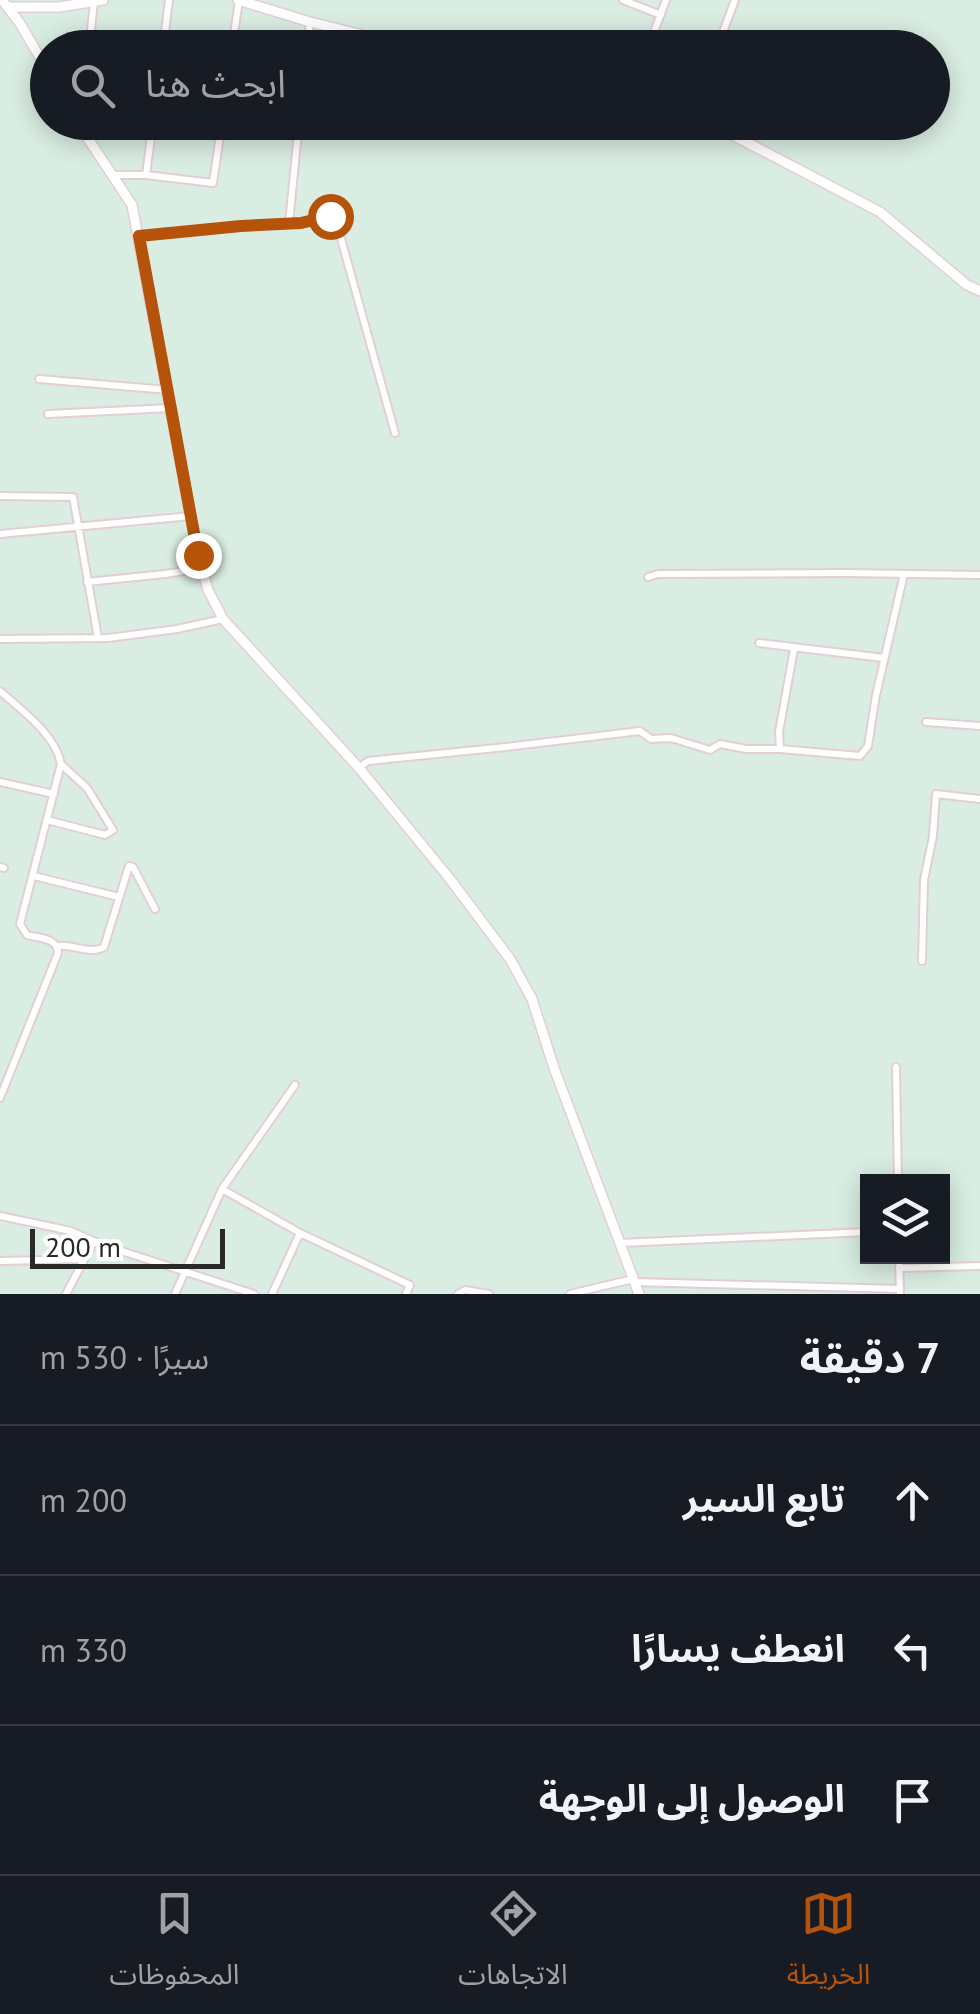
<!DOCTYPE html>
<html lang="ar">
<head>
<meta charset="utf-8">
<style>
	:root { --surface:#171b24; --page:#20242c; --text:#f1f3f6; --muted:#9ea1a6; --line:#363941; --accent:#b45309 }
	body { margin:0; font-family:"PT Sans","Noto Sans Arabic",sans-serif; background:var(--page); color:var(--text); direction:rtl }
	.controls { position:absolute; right:30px; bottom:30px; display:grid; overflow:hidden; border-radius:0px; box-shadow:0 5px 25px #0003 }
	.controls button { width:90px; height:90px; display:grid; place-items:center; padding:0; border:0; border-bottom:2px solid var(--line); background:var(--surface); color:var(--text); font:50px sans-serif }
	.scale { position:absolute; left:30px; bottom:25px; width:195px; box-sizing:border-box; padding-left:10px; border:5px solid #292929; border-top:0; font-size:28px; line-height:35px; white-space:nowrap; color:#292929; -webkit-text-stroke:8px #fff; paint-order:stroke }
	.stop { position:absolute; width:30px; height:30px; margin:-22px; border:8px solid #b45309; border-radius:50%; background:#fff }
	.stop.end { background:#b45309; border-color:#fff; box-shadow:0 2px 10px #0008 }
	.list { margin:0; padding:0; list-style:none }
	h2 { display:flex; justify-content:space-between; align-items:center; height:130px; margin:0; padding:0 40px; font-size:42px }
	h2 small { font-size:32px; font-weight:400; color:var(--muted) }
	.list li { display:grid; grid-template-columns:65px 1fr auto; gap:30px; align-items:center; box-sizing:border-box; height:150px; padding:0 40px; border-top:2px solid var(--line) }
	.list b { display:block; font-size:38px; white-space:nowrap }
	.list em { font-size:32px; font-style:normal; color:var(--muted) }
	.icon { flex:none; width:55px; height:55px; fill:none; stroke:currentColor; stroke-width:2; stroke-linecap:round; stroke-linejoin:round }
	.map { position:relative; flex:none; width:980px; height:1294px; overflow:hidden; direction:ltr }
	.search { position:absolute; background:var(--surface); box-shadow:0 5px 25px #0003; left:30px; right:30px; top:30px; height:110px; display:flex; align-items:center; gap:25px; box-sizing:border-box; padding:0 35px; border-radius:55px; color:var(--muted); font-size:38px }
	.sheet { height:580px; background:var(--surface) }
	nav { display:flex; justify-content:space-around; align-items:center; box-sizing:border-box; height:140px; border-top:2px solid var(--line); background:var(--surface); font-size:28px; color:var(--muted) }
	nav a { display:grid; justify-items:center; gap:5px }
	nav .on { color:var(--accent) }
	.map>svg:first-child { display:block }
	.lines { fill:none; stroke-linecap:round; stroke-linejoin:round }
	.street-casing { stroke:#e4ced4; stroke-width:10 }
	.secondary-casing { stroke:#e4ced4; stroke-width:12 }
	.street { stroke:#fff; stroke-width:6 }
	.secondary { stroke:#fff; stroke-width:9 }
	.route { stroke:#b45309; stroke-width:12 }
</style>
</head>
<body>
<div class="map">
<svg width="980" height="1294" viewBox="0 0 980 1294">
	<rect width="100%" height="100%" fill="#d9ede2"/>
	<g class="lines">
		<!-- street casing -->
		<g class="street-casing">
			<path id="street" d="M623,0l38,15
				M89,48l5,-46
				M163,48l6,-48
				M232,48l7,-48
				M307,48l3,-26
				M648,48l18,-48
				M717,48l18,-48
				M112,175h34l67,8 9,-61
				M146,175l7,-53
				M289,223l10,-101
				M139,236l102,-10 66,-3 24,-7 9,19 55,198
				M39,379l129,11
				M48,414l123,-6
				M0,496l73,1 25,141
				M0,534l191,-18
				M648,577l10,-3 187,-1 135,2
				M87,582l78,-8 37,-6
				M0,639l108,-1 69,-9 46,-10
				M759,643l125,15
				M0,691c21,19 56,44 61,73l-41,160 7,11c12,3 31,3 31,18l-58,145
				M926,722l54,4
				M780,749l-1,-17 15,-83
				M359,768l9,-7 138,-14 134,-16 11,8 20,-1 39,12 10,-6 26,5h34l80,7 8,-10 8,-51 28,-121
				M0,782l54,12
				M47,820l58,15 8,-5 -26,-42 -25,-23
				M0,867l4,1
				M34,876l85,21
				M58,946c15,-2 33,9 46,1l25,-81 4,1 22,42
				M922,961l2,-81 9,-44 3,-42 44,5
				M896,1067l2,115
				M222,1189l78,44 110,52 -4,9
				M0,1216l71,15 29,13 154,50
				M620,1243l248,-11
				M899,1256l1,38
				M0,1261l84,-2
				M899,1268l81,-2
				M635,1282l265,7
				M66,1294l28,-53
				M175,1294l47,-105 73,-104
				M272,1294l28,-61
				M458,1294l7,-4 24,4
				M570,1294l63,-15"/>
		</g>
		<!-- secondary casing -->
		<g class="secondary-casing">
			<path id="secondary" d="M2,0l17,22 29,49
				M238,0l72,22 106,26
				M8,7h51l44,-7
				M77,122l55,83 66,350 10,35 15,29 136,149 91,111 60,80 22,40 22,69 85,226
				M708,122l172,90 87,73 13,6"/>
		</g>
		<!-- street -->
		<use href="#street" class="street"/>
		<!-- secondary -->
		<use href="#secondary" class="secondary"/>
	</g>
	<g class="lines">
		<!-- route -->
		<path class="route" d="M198,555l-59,-319 102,-10 60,-3 29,-7"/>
	</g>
</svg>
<div class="controls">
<button><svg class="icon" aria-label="layers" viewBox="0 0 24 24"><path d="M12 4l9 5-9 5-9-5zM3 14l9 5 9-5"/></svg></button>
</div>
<div class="scale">200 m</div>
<div class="stop" style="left:330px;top:216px"></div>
<div class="stop end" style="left:198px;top:555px"></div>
<div class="search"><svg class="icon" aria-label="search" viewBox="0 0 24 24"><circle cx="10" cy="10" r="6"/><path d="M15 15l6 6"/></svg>ابحث هنا</div>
</div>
<section class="sheet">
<h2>7 دقيقة<small>سيرًا · 530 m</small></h2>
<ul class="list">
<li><svg class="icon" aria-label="ahead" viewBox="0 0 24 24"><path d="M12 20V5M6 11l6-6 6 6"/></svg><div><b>تابع السير</b></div><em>200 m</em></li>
<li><svg class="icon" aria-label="left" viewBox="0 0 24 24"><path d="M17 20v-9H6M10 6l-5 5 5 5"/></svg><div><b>انعطف يسارًا</b></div><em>330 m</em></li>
<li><svg class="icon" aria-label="arrive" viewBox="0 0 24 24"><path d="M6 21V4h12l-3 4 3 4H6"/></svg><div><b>الوصول إلى الوجهة</b></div></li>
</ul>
</section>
<nav>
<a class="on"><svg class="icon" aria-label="map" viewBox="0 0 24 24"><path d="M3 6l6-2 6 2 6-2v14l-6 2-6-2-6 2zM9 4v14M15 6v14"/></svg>الخريطة</a>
<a><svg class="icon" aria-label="directions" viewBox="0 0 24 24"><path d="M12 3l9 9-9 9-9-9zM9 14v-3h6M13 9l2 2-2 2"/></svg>الاتجاهات</a>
<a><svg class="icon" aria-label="saved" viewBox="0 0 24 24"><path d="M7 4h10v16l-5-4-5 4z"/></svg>المحفوظات</a>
</nav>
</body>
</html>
